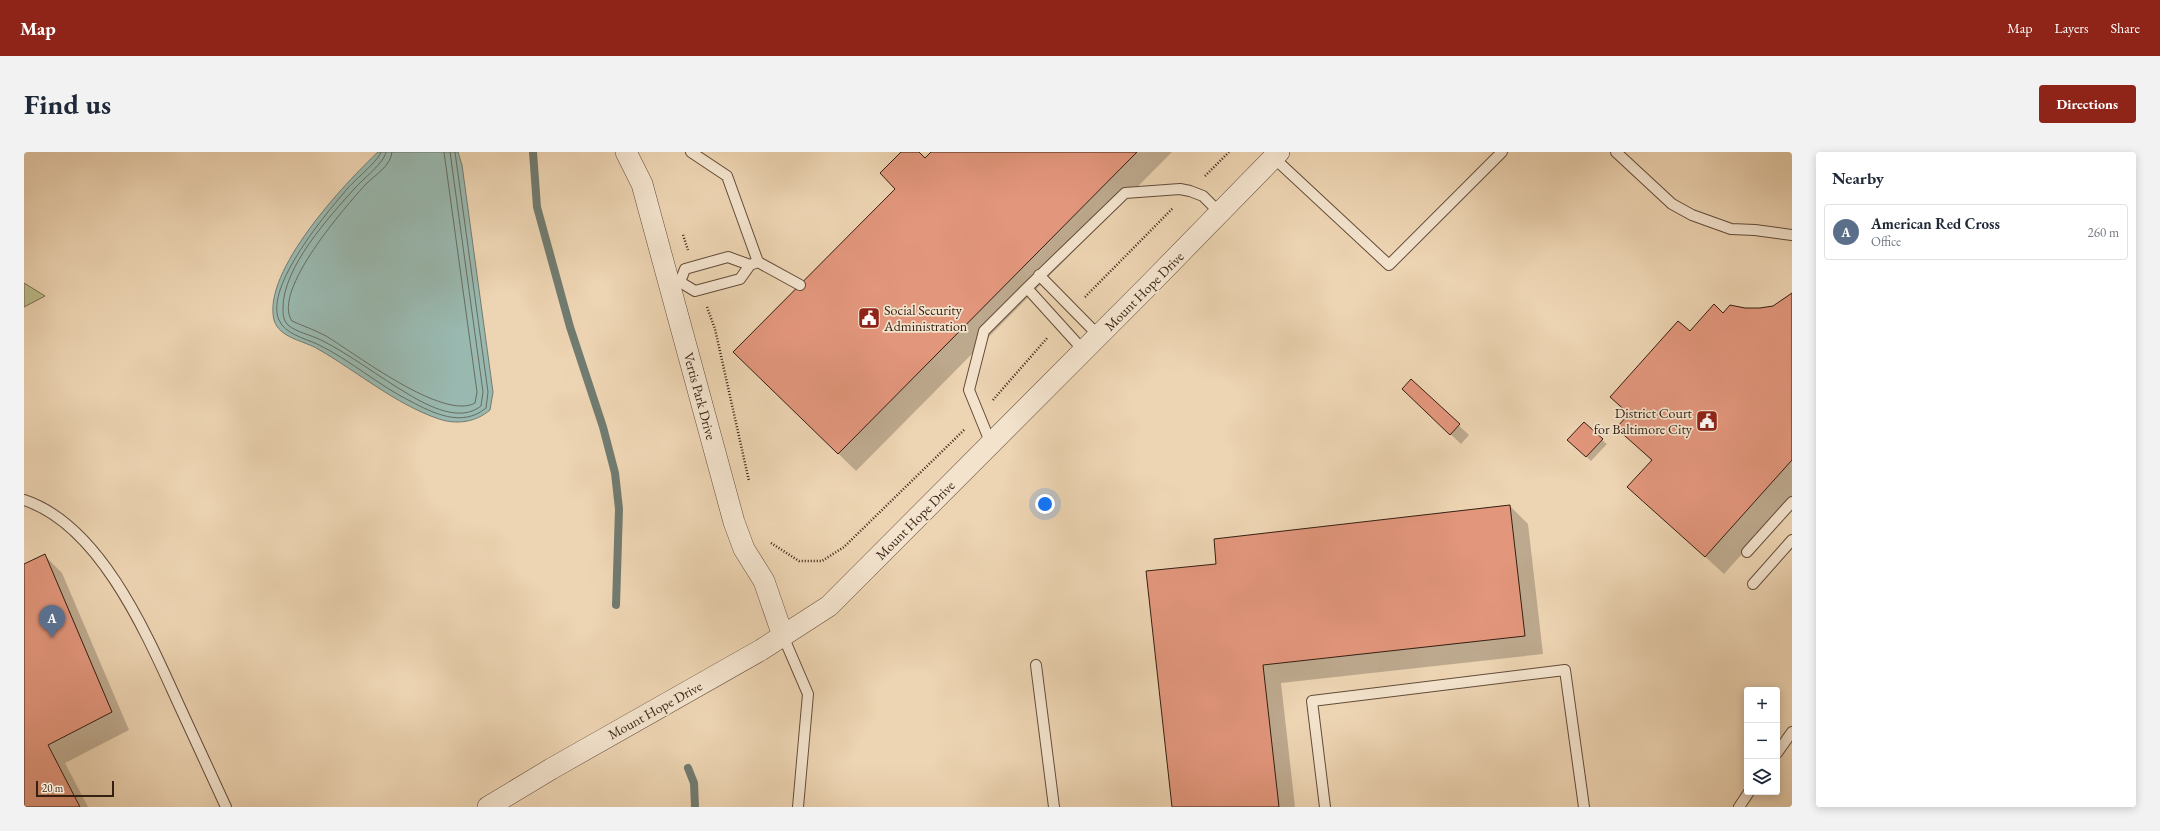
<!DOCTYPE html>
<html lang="en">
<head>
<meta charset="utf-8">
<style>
	:root { --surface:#fff; --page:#f2f2f3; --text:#1f2937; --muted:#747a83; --line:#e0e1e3; --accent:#8f2418 }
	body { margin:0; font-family:"EB Garamond",serif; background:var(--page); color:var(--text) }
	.controls { position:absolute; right:12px; bottom:12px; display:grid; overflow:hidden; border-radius:4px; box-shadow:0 2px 10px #0003 }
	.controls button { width:36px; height:36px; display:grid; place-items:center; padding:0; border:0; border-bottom:1px solid var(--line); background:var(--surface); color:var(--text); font:20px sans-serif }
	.scale { position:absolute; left:12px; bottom:10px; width:78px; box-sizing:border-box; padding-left:4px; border:2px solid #351f11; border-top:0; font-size:11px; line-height:14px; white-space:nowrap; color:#351f11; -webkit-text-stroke:3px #f3e3cd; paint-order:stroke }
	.you { position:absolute; left:1021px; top:352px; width:14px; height:14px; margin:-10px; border:3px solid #fff; border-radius:50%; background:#1a73e8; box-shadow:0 0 0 6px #1a73e833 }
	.badge { display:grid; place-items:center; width:26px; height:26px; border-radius:50%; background:var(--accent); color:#fff; font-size:13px; font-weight:700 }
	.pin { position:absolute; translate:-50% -33px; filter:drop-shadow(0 1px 2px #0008) }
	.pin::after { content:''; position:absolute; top:21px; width:14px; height:12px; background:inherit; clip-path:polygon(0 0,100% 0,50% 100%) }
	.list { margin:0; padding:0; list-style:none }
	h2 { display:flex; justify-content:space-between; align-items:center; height:52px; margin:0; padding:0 16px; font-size:17px }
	h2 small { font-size:13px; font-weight:400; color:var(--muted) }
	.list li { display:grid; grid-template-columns:26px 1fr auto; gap:12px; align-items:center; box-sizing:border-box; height:56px; margin:0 8px 8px; padding:0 8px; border:1px solid var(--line); border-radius:4px }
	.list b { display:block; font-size:15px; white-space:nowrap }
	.list p { margin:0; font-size:13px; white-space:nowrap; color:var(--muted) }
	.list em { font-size:13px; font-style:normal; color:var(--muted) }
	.icon { flex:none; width:22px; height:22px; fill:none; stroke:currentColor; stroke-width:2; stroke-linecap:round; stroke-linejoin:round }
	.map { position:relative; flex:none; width:1768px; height:655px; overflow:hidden; border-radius:4px }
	header { display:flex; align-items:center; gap:24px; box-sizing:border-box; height:56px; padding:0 20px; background:var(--accent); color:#fff }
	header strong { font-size:19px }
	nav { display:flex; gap:22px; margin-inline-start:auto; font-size:14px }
	.intro { display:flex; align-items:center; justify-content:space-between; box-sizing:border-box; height:96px; padding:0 24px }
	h1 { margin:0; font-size:28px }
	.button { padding:10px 18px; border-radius:4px; background:var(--accent); color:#fff; font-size:14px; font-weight:700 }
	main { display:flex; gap:24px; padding:0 24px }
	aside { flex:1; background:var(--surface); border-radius:4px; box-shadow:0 2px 10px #0003 }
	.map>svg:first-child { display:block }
	.green { fill:#bbbc8a; stroke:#786e4e }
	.water { fill:#99b8af; stroke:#717b70 }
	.shadow { fill:#0003 }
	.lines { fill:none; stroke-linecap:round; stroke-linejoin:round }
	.shore { stroke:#676c60; stroke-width:1 }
	.stream { stroke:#717b70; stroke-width:8 }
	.building { fill:#e2967c; stroke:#351f11 }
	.service-casing { stroke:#634c39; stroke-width:12 }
	.minor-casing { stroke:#634c39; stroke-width:22 }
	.path { stroke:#351f11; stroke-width:2.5; stroke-dasharray:1 2; stroke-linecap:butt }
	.service { stroke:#f3e3cd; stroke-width:10 }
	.minor { stroke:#f3e3cd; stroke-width:21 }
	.labels { text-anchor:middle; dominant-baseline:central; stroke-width:3.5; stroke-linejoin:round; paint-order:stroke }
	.street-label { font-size:14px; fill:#351f11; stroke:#f3e3cd }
	.poi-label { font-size:14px; fill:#351f11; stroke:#f3e3cd; text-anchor:start }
</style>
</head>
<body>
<header>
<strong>Map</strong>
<nav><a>Map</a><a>Layers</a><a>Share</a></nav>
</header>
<div class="intro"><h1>Find us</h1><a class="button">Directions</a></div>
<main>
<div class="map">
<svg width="1768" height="655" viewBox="0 0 1768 655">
	<rect width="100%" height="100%" fill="#edd4b2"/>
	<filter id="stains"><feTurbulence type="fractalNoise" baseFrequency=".005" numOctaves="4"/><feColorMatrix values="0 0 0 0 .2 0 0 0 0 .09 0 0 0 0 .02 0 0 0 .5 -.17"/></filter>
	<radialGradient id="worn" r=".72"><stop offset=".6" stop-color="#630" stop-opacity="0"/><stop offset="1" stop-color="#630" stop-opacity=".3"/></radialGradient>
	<!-- green -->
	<path class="green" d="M0,131l21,13 -21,11z"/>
	<!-- water -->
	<path class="water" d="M354,0h80l4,13 31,227 -3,18c-14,12 -33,15 -51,9 -44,-15 -81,-47 -121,-70 -13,-8 -39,-11 -44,-29 -12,-49 71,-137 104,-168z"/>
	<!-- shadow -->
	<path class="shadow" d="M878,0h15l8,8 8,-8h239l-316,319 -103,-101 143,-181z
		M1768,141v205l-68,76 -95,-87 23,-26 -34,-33 12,-13 -19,-18 79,-65 33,-18 50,-7z
		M1387,229l58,54 -8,9 -48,-45z
		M1545,288h33l5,4 -16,17z
		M1486,354l18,18 15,130 -262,29 14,124h-122l44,-242z
		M21,404l17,17 67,157 -64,33 23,44h-64v-242z"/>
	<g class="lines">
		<!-- shore -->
		<path class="shore" d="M357,0c-1,7 -26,28 -33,36 -21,24 -84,99 -69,132 6,14 25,18 38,24 32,15 61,41 93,57 23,12 52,27 76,7l2,-16 -33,-240
			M362,0c-1,10 -24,28 -31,36 -26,29 -72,79 -72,120 0,6 0,12 5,17 8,7 23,10 33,15 30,15 58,37 87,54 20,12 52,29 73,12l2,-14 -33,-240
			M368,0c-1,14 -17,23 -26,32 -20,22 -95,107 -74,137 11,5 23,9 34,15 30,18 117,85 149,67l2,-11 -33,-240"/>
		<!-- stream -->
		<path class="stream" d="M509,0l4,55 33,120 33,100 12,46 4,36 -3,96
			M664,616l6,15 1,24"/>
	</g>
	<!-- building -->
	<path class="building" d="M877,0h18l6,6 6,-6h206l-299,302 -105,-102 162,-163 -15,-16z
		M1768,141v167l-87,97 -78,-70 25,-27 -36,-32 13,-14 -19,-17 68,-76 12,10 24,-27 9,9 7,-8 15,3h15l13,-2z
		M1387,227l49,45 -10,11 -48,-46z
		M1560,270l19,17 -17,18 -19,-17z
		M1486,353l15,131 -262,29 16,142h-107l-26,-236 70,-7 -2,-25z
		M21,402l67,158 -64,33 32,62h-56v-243z"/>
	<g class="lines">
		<!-- service casing -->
		<g class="service-casing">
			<path id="service" d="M667,0l36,24 31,86 42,23
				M1592,0l56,52 20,11 39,14 24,1 37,5
				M1250,6l115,107 113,-113
				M1015,123l60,61
				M656,130l15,9 45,-12 10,-14 8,-3
				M656,130l5,-13 43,-12 22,8
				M1003,136l57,63
				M967,292l-22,-54 15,-59 43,-43 98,-95 55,-4 10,2 13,5 17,17
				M0,348c77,25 124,137 155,205 16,34 31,68 47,102
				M1723,400l45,-50
				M1729,432l39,-44
				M759,484l25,58 -10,113
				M1012,513l18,142
				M1753,601l15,-21
				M1301,655l-13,-106 253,-31 19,137
				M1715,655l10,-15"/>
		</g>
		<!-- minor casing -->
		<g class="minor-casing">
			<path id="minor" d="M602,0l16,32 92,338 10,27 20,32 19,55
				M464,655l63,-38 210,-119 68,-44 320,-321 130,-133"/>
		</g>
		<!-- path -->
		<path class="path" d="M1181,24l24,-24
			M659,83l5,15
			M1061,145l88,-89
			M683,155l8,22 34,152
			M969,248l55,-63
			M747,391l28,18h23l22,-14 121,-118"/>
		<!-- service -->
		<use href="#service" class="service"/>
		<!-- minor -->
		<use href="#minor" class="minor"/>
	</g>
	<!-- icons -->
	<defs>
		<g id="civic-square" transform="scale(1.15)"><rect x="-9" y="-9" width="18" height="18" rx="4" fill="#8f2418" stroke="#f3e3cd"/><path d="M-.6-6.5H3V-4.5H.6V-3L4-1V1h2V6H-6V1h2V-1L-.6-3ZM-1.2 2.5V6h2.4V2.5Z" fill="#fff"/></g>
	</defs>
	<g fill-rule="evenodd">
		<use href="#civic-square" x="845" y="166"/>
		<use href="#civic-square" x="1683" y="269"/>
	</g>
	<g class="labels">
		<!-- street labels -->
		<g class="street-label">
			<text transform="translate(1120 139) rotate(-45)">Mount Hope Drive</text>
			<text transform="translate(676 244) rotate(75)">Vertis Park Drive</text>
			<text transform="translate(891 368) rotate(-45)">Mount Hope Drive</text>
			<text transform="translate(631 558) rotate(-29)">Mount Hope Drive</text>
		</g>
		<!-- poi labels -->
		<g class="poi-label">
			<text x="860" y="158">Social Security<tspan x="860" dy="16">Administration</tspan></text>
			<text x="1668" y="261" text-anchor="end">District Court<tspan x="1668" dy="16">for Baltimore City</tspan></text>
		</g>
	</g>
	<rect width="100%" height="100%" filter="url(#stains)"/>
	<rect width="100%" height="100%" fill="url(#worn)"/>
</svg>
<div class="controls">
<button>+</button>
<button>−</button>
<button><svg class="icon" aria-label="layers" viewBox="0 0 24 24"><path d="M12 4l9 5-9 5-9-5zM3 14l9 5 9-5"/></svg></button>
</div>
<div class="scale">20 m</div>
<div class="you"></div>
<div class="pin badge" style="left:28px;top:486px;background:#5c6f8a">A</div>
</div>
<aside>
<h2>Nearby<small></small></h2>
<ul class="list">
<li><span class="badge" style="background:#5c6f8a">A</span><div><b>American Red Cross</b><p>Office</p></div><em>260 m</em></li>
</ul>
</aside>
</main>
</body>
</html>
